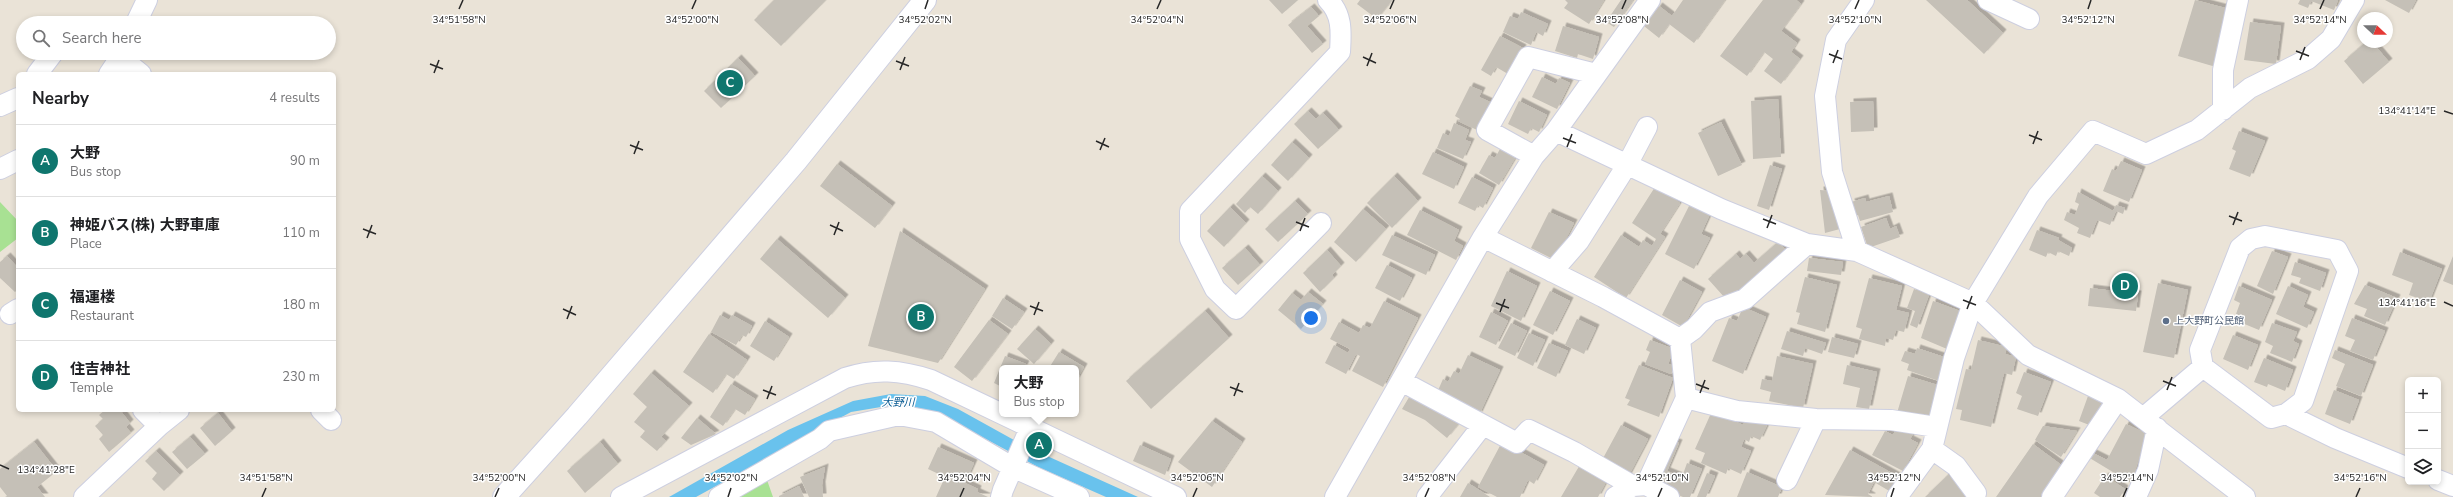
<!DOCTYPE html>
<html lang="en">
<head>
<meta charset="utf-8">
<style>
	:root { --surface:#fff; --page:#f6f6f6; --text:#202124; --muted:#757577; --line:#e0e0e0; --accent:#0f766e }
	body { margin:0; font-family:"Nunito Sans","Noto Sans JP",sans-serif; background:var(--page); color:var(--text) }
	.controls { position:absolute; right:12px; bottom:12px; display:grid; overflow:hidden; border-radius:6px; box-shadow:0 2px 6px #0003 }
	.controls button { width:36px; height:36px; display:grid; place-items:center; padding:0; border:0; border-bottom:1px solid var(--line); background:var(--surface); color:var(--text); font:20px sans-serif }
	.compass { position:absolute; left:2357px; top:12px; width:36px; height:36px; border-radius:50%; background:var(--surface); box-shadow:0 2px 6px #0003; rotate:112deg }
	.you { position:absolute; left:1311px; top:318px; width:14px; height:14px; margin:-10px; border:3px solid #fff; border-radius:50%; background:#1a73e8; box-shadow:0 0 0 6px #1a73e833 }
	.badge { display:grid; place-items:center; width:26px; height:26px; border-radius:50%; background:var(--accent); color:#fff; font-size:13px; font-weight:700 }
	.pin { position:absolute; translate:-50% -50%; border:2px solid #fff; box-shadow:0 1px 4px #0006 }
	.popup { position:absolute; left:999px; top:365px; width:80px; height:52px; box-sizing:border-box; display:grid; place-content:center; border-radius:6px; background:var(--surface); filter:drop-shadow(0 1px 3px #0005); font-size:13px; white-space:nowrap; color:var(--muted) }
	.popup b { font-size:15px; color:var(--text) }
	.popup::after { content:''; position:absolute; left:50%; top:100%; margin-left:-8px; border:8px solid transparent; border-top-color:var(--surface) }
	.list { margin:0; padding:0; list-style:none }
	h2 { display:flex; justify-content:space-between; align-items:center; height:52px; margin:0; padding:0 16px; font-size:17px }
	h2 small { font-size:13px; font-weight:400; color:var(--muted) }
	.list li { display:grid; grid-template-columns:26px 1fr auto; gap:12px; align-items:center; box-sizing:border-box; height:72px; padding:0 16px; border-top:1px solid var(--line) }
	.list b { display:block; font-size:15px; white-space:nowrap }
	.list p { margin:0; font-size:13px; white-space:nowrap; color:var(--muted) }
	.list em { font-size:13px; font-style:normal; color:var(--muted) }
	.icon { flex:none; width:22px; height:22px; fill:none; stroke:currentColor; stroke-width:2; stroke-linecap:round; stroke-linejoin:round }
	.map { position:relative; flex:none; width:2453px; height:497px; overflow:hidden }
	.search { position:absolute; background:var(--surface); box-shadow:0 2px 6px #0003; left:16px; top:16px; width:320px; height:44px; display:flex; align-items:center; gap:10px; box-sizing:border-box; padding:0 14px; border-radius:22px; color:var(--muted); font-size:15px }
	.panel { position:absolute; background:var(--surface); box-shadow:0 2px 6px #0003; left:16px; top:72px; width:320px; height:340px; border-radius:6px }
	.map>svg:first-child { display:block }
	.green { fill:#a8e193 }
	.water { fill:#69c2ed }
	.building { fill:#c5c0b7; filter:url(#shadow) }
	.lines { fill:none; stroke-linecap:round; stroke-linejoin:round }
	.street-casing { stroke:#cdcfe0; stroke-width:22 }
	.secondary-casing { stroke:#cdcfe0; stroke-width:24 }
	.street { stroke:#fff; stroke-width:20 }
	.secondary { stroke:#fff; stroke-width:22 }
	.ticks { fill:none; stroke:#262626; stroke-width:1.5 }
	.service-dot { fill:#5c6f8a; stroke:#fff; stroke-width:1.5 }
	.labels { text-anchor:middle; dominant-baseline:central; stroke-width:3; stroke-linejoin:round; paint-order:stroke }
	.service-label { font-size:10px; fill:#4e5e75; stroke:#fff; text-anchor:start }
	.water-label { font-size:11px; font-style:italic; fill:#0d5d94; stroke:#fff }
	.ticks-label { font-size:10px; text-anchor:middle; fill:#262626; stroke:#fff; stroke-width:3; stroke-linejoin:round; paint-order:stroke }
</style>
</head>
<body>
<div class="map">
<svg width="2453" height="497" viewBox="0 0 2453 497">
	<defs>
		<filter id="shadow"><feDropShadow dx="3.5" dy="-3.5" stdDeviation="0" flood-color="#0004"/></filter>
	</defs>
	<rect width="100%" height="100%" fill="#eae3d7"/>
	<!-- green -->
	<path class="green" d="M0,202l18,19v17l-18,14z
		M767,480l6,17h-36z"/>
	<!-- water -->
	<path class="water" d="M891,394l34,2 33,13 67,37 113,51h-32l-68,-30 -103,-55 -25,-6h-23l-36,6 -155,85h-27l119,-67 65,-29z"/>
	<!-- building -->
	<path class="building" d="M774,0h52l-45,46 -27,-26z
		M1269,0h29l-16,14z
		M1360,0h32l-15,19 -20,-15z
		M1565,0h39l-15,24 -25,-16 4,-5z
		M1621,0h12l-19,27 -8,-5z
		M1683,0h42l-31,43 -25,-19 -10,14 -15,-12 15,-20 13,10z
		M1763,0h33l5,4 -20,27 16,12 -6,9 9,7 -19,25 -17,-13 9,-12 -9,-7 -17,24 -27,-20z
		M1926,0h41l36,33 -19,21z
		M2195,0l34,9 -13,44 4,2 -4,12 -38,-11z
		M2300,0h38l-4,10 -23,-9 -3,7 -10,-4z
		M2385,0h31l-7,13z
		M1311,7l8,9 -12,10 16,18 -11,9 -24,-28z
		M1521,12l27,12 -5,12 -7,-4 -5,13 -28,-13 7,-16 8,3z
		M2250,22l31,4 -5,38 -32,-4z
		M1563,26l36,11 -6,22 -15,-5 -1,4 -22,-7z
		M1500,36l23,12 -15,26 -12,-7 -5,9 -10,-6z
		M2366,42h6l17,20 -26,22 -19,-23z
		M738,58l17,18 -34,32 -17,-17z
		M1542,77l14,7 3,-6 11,5 -13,26 -25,-12z
		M1470,86l12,5 -3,6 11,5 -13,28 -19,-9 2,-2 -5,-3z
		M1778,99l3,58 -28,2 -2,-58z
		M1519,101l28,14 -8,17 -8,-4 -3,6 -20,-10z
		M1873,101l1,30 -23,1 -1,-30z
		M1308,111l8,8 7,-6 16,17 -21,19 -24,-25z
		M1721,122l21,43 -24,11 -20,-43z
		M1454,123l15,7 -4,10 6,2 -8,17 -26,-11 6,-15 6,3z
		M2239,131l26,10 -15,36 -21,-8 7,-18 -4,-2z
		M1292,142l17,16 -21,23 -17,-16z
		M1500,149l15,9 -16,27 -20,-12 10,-18 6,3z
		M1433,152l31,15 -10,22 -32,-15z
		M2121,161l21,9 -13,32 -26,-11 9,-22 4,2z
		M837,164l55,42 -17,22 -55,-42z
		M1770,165l12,4 -13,41 -12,-4z
		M1262,176l16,15 -20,23 -8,-7 -5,6 -9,-9z
		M1394,176l24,25 -26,27 -25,-25z
		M1472,177l21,11 -10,20 -5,-3 -3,6 -17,-8z
		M1655,187l25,16 -20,31 5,3 -39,61 -32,-21 27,-42 18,12 4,-7 9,6 4,-7 -24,-16z
		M1820,190l11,1 9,38 -15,4z
		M2078,192l35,19 3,-6 9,3 -2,6 -7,-3 -6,14 -13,-5 -7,18 -13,-5 2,-5 -15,-8 3,-8 8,3 4,-11 -4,-2z
		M1889,196l4,16 -33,9 -2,-6 -3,1 -4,-14 14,-4 1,4z
		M1295,201l13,13 -30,28 -13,-13z
		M1690,204l20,10 -9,20 9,4 -16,31 -29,-15z
		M1230,207l16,16 -22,24 -17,-16z
		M1363,209l23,20 -30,33 -22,-20z
		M1420,210l39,20 -5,11 9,5 -7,14 -49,-25z
		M1549,212l25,11 -19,37 -24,-12z
		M1886,218l4,11 6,-3 4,11 -32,11 -7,-21z
		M2037,230l22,8 -1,2 14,8 -3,8 -11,-5 -2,5 -8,-4 -2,5 -17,-7z
		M900,231l85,58 -47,74 -70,-17z
		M1392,235l43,20 -9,20 -44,-20z
		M777,239l68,59 -17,20 -68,-59z
		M1778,242l10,10 -54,47 -5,-5 -4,4 -17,-19 28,-25 4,5 6,-5 8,9z
		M1245,248l15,17 -22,20 -16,-17z
		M1327,250l14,16 -9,9 2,3 -14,14 -17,-19z
		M2272,251l16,6 -15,37 -16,-8z
		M2400,252l42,17 -13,33 -20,-7 4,-12 -21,-8z
		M7,256l11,12v21l-3,3 -15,-14v-16z
		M2453,256v29l-10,-4z
		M1809,258l34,4 -2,13 -34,-4z
		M2295,262l31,11 -6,18 -21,-8 2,-5 -10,-3z
		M1387,265l25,13 -12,23 -25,-13z
		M1507,271l30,15 -16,35 -30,-15z
		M1805,277l32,8 -12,47 -28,-8 3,-11 -4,-1z
		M1869,278l33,8 -6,24 13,3 -5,19 -8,-2 -3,10 -7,-2 -1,8 -26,-7 3,-10 -6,-2z
		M1680,280l22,12 -19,35 -21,-12z
		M2158,283l30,7 -14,68 -31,-6z
		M2365,285l32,13 -12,27 -21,-9 3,-7 -13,-5z
		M2239,286l33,14 -13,30 -17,-7 2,-5 -8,-4 4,-11 -6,-3z
		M2288,286l20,9 -5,12 11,5 -7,16 -31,-14z
		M2090,288l48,6 -2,17 -48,-5z
		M1914,289l15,6 -12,33 -7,-3 5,-14 -8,-3z
		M1550,291l20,10 -17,34 -20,-10z
		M1308,292l15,12 -22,25 -23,-19 14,-17 9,7z
		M1003,298l21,14 -12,17 -20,-13z
		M1384,301l34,17 -35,69 -31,-16 8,-15 -4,-2 -10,20 -21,-11 9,-18 14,8 2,-4 -20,-10 9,-17 20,11 4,-8 7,3z
		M1933,301l27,10 -13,38 -26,-11z
		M1743,307l23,10 -23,57 -31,-13 17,-43 8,3z
		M1205,311l24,27 -78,71 -25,-28z
		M1491,312l17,9 -12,24 -17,-8z
		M720,315l9,5 3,-5 20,11 -6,11 -4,-2 -6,10 -25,-13z
		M2352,318l33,13 -12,29 -23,-9 5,-11 -10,-4z
		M1577,319l19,9 -12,26 -19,-9z
		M989,320l19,14 -36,47 -18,-14z
		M765,321l24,16 -15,24 -24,-15z
		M1511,323l16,8 -12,25 -17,-8z
		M2272,323l25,9 -4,9 6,3 -7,18 -22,-9 3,-7 -8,-4z
		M1035,329l16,15 -17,20 -17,-15z
		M1787,331l39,12 -4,11 -17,-6 -2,8 -22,-7z
		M1529,333l16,7 -12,26 -16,-8z
		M709,334l38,26 -13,19 -8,-5 -13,19 -30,-21z
		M2233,335l25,10 -10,25 -25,-11z
		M1832,337l26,7 -4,14 -26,-6z
		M1650,340l24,9 -6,15 7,2 -4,8 -26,-10 5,-12 -4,-2z
		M1978,340l29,7 -2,7 11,3 -4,18 -8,-2 -13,54 -31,-7 2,-10 -6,-1 10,-40 5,1z
		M1549,343l19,8 -12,26 -19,-9z
		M1917,348l30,10 -8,23 -32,-11 2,-6 -8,-3 4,-10 10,3z
		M2335,350l38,15 -12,31 -25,-10 9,-22 -13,-6z
		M1059,352l25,15 -8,14v-13h-27z
		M1468,355l32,15 -21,45 -43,-20 7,-16 5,3 6,-11 5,3z
		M1005,356l21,8 -2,4h-22v19l-8,-4z
		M1777,356l36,8 -10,44 -34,-7 2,-9 -11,-3 2,-10 10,2z
		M2264,358l29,12 -8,21 -17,-7 -1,3 -13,-5z
		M1639,365l34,13 -14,39 -32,-12 3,-5 -5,-2z
		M1847,365l30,7 -8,37 -13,-2 4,-19 -17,-4z
		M2024,372l27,10 -13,34 -21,-7 5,-13 -6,-3z
		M651,373l38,33 -28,31 5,4 -9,10 -17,-14 5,-6 -11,-9 13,-15 -14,-13z
		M1908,376l33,10 -10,37 -34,-10z
		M731,384l24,15 -10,16 -10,-6 -12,17 -13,-9z
		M2334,390l25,10 -9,24 -25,-10z
		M1411,394l50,27 -14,17 -22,-18 -23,-11z
		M2088,396l16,7 -7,25 -18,-7z
		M105,410h15l10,13 -4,4 5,6 -22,19 -10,-13 4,-4 -8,-9 8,-7 -4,-4z
		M1712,411l31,14 4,-7 21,5 -8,17 -9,-4 -2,6 -5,-3 -3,8 10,4 -10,23 -13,-6 -2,6 -25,-11 4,-10 -10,-4z
		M218,413l14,18 -17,15 -15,-18z
		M697,418l19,16 -25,11 -10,-7z
		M1212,421l30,21 -30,45 -34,-25z
		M2126,424l21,10 -16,49 -43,-26 3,-5 16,8z
		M1621,425l27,14 -20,38 -27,-15z
		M1898,426l15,8 -3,5 8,4 -15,28 -31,-16 13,-24 8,4z
		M2043,426l34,5 -16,26 -26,-17z
		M190,437l15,17 -18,15 -15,-17z
		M1672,441l7,2 -12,28 15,6 5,-14 15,6 -12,28h-7l-30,-13z
		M34,442l23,29 -20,16 8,10h-40l2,-1 -7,-9v-18z
		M600,442l18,22 -33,29 -18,-22z
		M1502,442l42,23 -10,19 -6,-4 -8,17h-23l-19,-10z
		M2033,444l31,23 -22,30h-46z
		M1140,445l31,14 -6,16 -32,-14z
		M938,447l36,16 -9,20 13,6 -1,3 11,5h-52l9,-20 -17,-8z
		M1850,450l49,27 -8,15 -17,-10 -6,12 5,3 -48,-2z
		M156,451l24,24 -16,16 -12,-12 5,-6 -12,-12z
		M1581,463l27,15 -10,19h-37z
		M825,467l-3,18 1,12h-14l-9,-20z
		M1747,472l35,15 -4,10h-41z
		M1707,473l8,3 -9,21h-9z
		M1948,475l21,22h-44z
		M2105,476l20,13 -5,8h-20l-6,-4z
		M1468,483l22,14h-30z
		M799,486l5,11h-25v-1z"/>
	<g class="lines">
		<!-- street casing -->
		<g class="street-casing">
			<path id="street" d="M1988,0l41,19
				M136,23l11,-23
				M115,53l26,21
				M37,74l16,-21
				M109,74l14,-21
				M0,106l18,-8
				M2223,110v-40l15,-70
				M1556,131l165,78 86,35 50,7 116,52 55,52 90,44 127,98
				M1534,156l-47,-26 41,-73 68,17
				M0,169l18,-9
				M1321,223l-85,86 -21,-20 -25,-50v-28l150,-159c1,-19 3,-37 -12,-52
				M1483,237l120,60 77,42
				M1857,251l-25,-79 -7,-76 11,-56 28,-40
				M1552,272l27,-31 48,-76 20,-38
				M10,314l8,-5
				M1401,381l116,62 12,-13 45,22 59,34
				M1686,398l51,13 79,8 75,1 45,7
				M143,410l16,16
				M321,410l10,10
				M2286,414l17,-13 45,-130 -11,-21 -72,-14 -14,3 -11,9 -40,102 3,17 68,51 15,-4 49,24 73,30
				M2143,418l60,-51
				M1932,449l24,17 20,27
				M1787,480l29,-61
				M2438,480l15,6
				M1646,485l23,12
				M84,497l75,-71 20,-16
				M621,497l224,-119c30,-10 56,-8 86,2l245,117
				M719,497l101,-58 9,-8 70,-16 37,7 76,45 67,30
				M1001,497l2,-7 27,-62
				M1335,497l148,-260 51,-81 22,-25 94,-131
				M1427,497l55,-71
				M1615,497l18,-11 13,-1 40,-87 -6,-59 14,-10 16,-17 35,-13 62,-55
				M1897,497l35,-48 22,-91 19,-55 65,-107 55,-65 53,23 51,-24 53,-42 58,-29 23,-20 23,-39
				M2052,497l66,-98
				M2136,497l12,-27 9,-42"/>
		</g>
		<!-- secondary casing -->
		<g class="secondary-casing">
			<path id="secondary" d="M504,497l73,-81 219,-255 129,-161"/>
		</g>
		<!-- street -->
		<use href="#street" class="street"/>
		<!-- secondary -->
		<use href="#secondary" class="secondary"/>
	</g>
	<!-- ticks -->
	<path class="ticks" d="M459,9l4,-9M692,9l4,-9M925,9l3,-9M1157,9l4,-9M1390,9l4,-9M1622,9l4,-9M1855,9l4,-9M2088,9l3,-9M2320,9l4,-9M2296,51l13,5M1829,54l13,5M1363,57l13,6M2300,60l5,-13M896,61l13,5M1833,63l5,-13M430,64l13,5M1367,66l5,-13M900,70l5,-13M434,73l5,-13M2444,111l9,3M2029,135l13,5M1563,138l13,5M1096,141l13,6M2033,144l5,-13M630,145l13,5M1567,147l5,-13M1100,150l5,-12M634,154l5,-13M2229,216l13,5M1763,219l13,5M1296,222l13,5M830,225l13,6M2233,225l5,-13M1767,228l5,-13M363,229l13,5M1300,231l5,-13M834,235l5,-13M367,238l5,-13M1963,300l13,5M2444,302l9,4M1496,303l13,5M1030,306l13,5M563,309l13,6M1967,309l5,-13M1500,312l5,-13M1034,315l5,-13M567,319l5,-13M2163,381l13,5M1696,384l13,5M1230,387l13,5M763,390l13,5M2167,390l5,-13M1700,393l5,-13M1234,396l5,-13M767,399l5,-13M0,465l9,4M262,497l4,-9M495,497l4,-9M728,497l3,-9M960,497l4,-9M1193,497l4,-9M1425,497l4,-9M1658,497l4,-9M1891,497l3,-9M2123,497l4,-9M2356,497l4,-9"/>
	<!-- markers -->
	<circle class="service-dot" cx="2166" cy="321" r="4"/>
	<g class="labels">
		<!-- service labels -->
		<g class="service-label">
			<text x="2174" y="321">上大野町公民館</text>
		</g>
		<!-- water labels -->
		<g class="water-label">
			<text x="898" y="402">大野川</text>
		</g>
	</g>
	<g class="ticks-label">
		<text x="2088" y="23">34°52'12"N</text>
		<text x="459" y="23">34°51'58"N</text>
		<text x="692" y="23">34°52'00"N</text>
		<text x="925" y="23">34°52'02"N</text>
		<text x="1157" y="23">34°52'04"N</text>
		<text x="1390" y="23">34°52'06"N</text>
		<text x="1622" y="23">34°52'08"N</text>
		<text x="1855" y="23">34°52'10"N</text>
		<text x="2320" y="23">34°52'14"N</text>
		<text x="2407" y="114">134°41'14"E</text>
		<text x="2407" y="306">134°41'16"E</text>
		<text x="46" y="473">134°41'28"E</text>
		<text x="266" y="481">34°51'58"N</text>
		<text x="499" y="481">34°52'00"N</text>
		<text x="731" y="481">34°52'02"N</text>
		<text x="964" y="481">34°52'04"N</text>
		<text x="1197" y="481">34°52'06"N</text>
		<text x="1429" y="481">34°52'08"N</text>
		<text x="1662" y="481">34°52'10"N</text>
		<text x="1894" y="481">34°52'12"N</text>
		<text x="2127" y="481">34°52'14"N</text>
		<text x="2360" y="481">34°52'16"N</text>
	</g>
</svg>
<div class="controls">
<button>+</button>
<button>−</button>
<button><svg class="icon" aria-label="layers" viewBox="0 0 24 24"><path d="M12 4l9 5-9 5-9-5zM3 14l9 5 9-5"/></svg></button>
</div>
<svg class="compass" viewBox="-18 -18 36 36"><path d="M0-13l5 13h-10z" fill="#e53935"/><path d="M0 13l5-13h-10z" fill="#757577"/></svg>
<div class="you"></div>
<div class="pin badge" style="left:1039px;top:445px">A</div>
<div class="popup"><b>大野</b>Bus stop</div>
<div class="pin badge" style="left:921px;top:317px">B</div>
<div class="pin badge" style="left:730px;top:83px">C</div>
<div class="pin badge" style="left:2125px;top:286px">D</div>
<div class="search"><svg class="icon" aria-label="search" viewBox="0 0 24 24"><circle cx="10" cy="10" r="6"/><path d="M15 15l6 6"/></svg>Search here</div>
<section class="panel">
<h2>Nearby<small>4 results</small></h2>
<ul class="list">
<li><span class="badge">A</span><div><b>大野</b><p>Bus stop</p></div><em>90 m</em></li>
<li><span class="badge">B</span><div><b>神姫バス(株) 大野車庫</b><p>Place</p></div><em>110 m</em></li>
<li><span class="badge">C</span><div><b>福運楼</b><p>Restaurant</p></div><em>180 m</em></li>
<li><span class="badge">D</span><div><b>住吉神社</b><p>Temple</p></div><em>230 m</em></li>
</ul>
</section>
</div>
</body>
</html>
